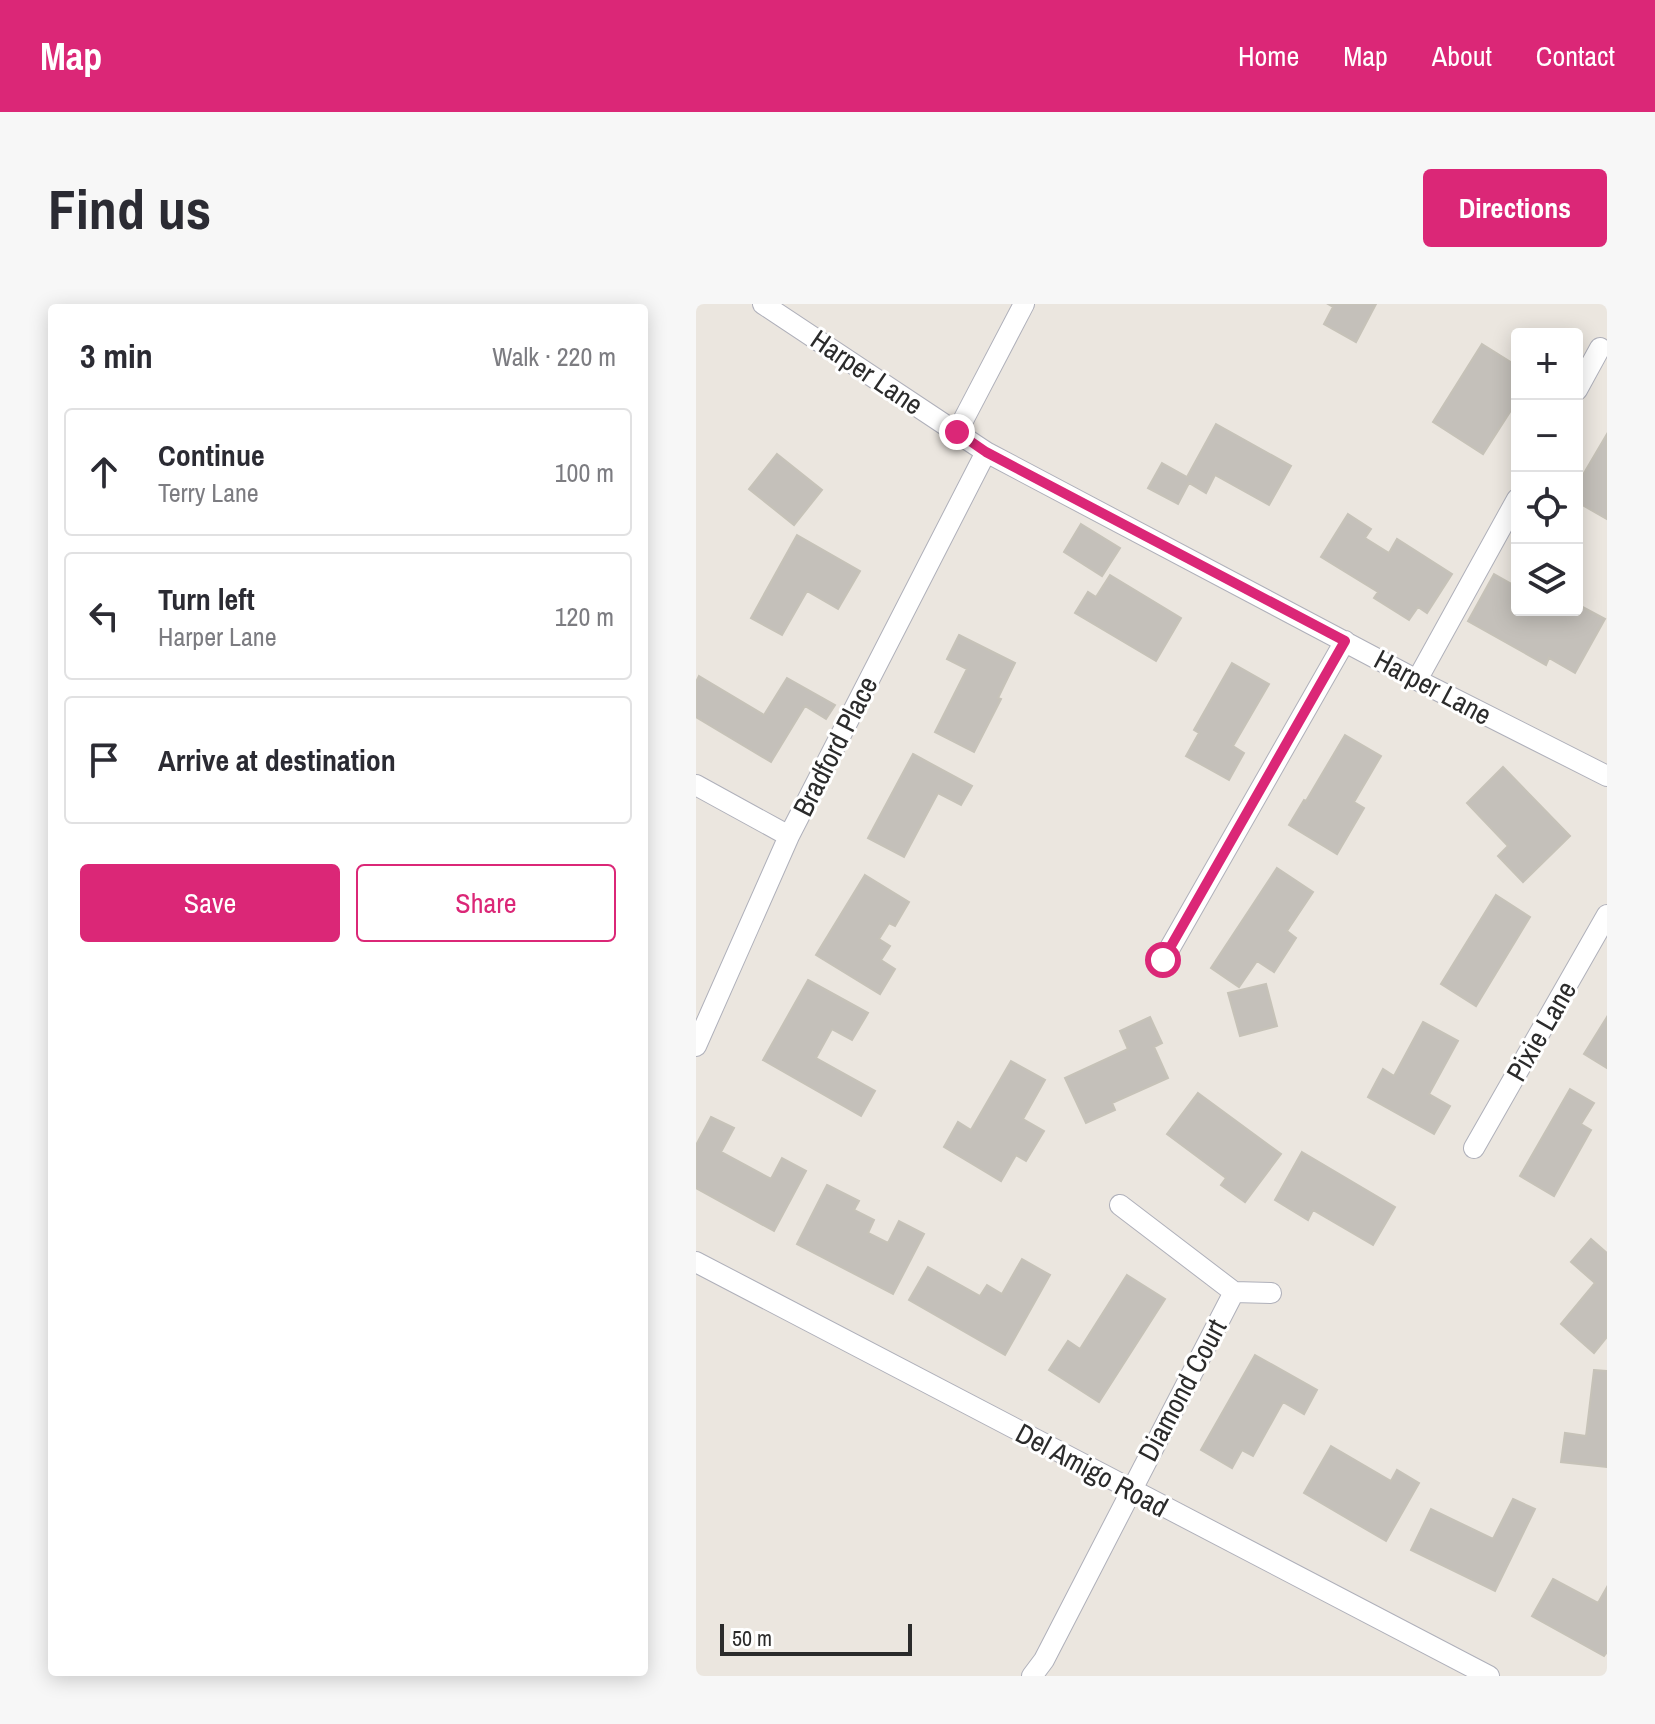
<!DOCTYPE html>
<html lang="en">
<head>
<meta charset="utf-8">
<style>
	:root { --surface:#fff; --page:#f7f7f7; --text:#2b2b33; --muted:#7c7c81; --line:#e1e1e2; --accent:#db2777 }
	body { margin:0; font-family:"Archivo Narrow",sans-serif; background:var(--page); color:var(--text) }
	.controls { position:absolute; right:24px; top:24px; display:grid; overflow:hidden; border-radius:8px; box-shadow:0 4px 20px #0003 }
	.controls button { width:72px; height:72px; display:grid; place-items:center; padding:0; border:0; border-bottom:2px solid var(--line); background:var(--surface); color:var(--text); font:40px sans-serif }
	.scale { position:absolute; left:24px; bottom:20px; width:192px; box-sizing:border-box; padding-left:8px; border:4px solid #2b2b2b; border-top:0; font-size:22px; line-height:28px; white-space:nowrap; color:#2b2b2b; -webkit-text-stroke:6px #fff; paint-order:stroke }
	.stop { position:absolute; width:24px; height:24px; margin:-18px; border:6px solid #db2777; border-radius:50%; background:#fff }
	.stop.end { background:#db2777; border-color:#fff; box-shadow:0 2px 8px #0008 }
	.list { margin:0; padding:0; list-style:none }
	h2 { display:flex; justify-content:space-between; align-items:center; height:104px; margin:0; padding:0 32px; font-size:34px }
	h2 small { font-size:26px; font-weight:400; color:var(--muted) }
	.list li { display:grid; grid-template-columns:52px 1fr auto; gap:24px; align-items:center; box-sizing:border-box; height:128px; margin:0 16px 16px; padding:0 16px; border:2px solid var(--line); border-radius:8px }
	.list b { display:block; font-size:30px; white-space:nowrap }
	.list p { margin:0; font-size:26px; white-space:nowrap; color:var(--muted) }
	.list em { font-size:26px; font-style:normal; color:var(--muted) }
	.actions { display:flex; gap:16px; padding:24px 32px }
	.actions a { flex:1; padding:18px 0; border:2px solid var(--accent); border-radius:8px; text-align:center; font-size:28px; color:var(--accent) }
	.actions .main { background:var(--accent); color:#fff }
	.icon { flex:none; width:44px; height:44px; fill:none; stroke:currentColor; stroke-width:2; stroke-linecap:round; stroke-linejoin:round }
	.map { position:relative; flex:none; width:911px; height:1372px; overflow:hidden; border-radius:8px }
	header { display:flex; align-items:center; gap:48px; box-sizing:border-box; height:112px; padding:0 40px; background:var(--accent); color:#fff }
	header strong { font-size:38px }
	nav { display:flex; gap:44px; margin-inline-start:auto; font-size:28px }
	.intro { display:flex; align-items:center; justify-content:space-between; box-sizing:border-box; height:192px; padding:0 48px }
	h1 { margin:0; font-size:56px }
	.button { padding:20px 36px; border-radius:8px; background:var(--accent); color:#fff; font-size:28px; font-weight:700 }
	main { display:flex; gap:48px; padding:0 48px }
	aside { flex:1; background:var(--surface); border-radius:8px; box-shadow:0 4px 20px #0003 }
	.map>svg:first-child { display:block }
	.building { fill:#c4c0ba; stroke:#c6c2b8; stroke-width:2 }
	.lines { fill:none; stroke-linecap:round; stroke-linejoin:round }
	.minor-casing { stroke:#afb0ba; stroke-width:22 }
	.minor { stroke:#fff; stroke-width:20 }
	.route { stroke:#db2777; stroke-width:10 }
	.labels { text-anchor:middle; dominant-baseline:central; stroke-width:6; stroke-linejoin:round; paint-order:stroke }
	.street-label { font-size:28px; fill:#2b2b2b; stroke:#fff }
</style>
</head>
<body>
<header>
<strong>Map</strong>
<nav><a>Home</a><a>Map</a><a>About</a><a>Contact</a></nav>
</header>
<div class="intro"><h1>Find us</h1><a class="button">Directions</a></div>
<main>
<aside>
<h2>3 min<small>Walk · 220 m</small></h2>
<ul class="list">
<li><svg class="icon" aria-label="ahead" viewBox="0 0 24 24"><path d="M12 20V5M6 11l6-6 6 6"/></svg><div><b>Continue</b><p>Terry Lane</p></div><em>100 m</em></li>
<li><svg class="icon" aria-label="left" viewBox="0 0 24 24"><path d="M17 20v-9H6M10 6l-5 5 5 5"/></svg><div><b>Turn left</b><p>Harper Lane</p></div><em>120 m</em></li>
<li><svg class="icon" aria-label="arrive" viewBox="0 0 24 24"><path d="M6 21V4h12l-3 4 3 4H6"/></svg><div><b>Arrive at destination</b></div></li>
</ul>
<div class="actions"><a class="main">Save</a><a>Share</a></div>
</aside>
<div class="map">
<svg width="911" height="1372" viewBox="0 0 911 1372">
	<rect width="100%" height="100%" fill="#ebe6df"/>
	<!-- building -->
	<path class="building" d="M632,0h48l-20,38 -32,-18 9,-17z
		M786,40l35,22v35l-34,53 -50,-32z
		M520,120l75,42 -22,39 -54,-30 -9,18 -17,-10 -11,21 -30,-16 14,-25 25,14z
		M911,130v85l-30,-17v-17z
		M81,150l45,36 -28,35 -45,-36z
		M652,210l23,15 -6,9 24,15 8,-14 55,35 -25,39 -9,-6 -9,13 -35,-22 4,-6 -57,-35z
		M385,220l39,24 -18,28 -38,-24z
		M101,231l63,36 -22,38 -31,-18 -25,44 -31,-17z
		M798,270l23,13v23h41l10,5 2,-5h7v-6l28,15 -30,54 -26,-15 -3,7 -78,-44z
		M414,271l71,43 -25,43 -81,-48 13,-21 8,5z
		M263,331l56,28 -17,35 3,1 -27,53 -39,-20 32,-63 -20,-10z
		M536,359l37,21 -36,62 11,7 -15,27 -43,-24 13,-23 -5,-3z
		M3,372l65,39 23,-37 48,27 -9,14 -21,-13 -34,56 -75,-45v-35z
		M649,431l36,21 -27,46 10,6 -27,46 -48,-29 15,-25 2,1z
		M217,450l59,32 -11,19 -23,-12 -34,64 -36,-19z
		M807,463l67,69 -47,46 -25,-26 10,-10 -41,-43z
		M581,564l36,24 -26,39 9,7 -22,34 -17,-11 -18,26 -28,-19z
		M169,571l44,27 -14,24 -6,-3 -10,16 11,7 -9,14 14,9 -15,25 -64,-39z
		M800,591l34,22 -54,89 -35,-22z
		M112,676l60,33 -16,27 -20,-11 -16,29 59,33 -14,25 -98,-56z
		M570,680l11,42 -37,10 -12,-43z
		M454,713l12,26 -8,4 14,31 -56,25 3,7 -29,13 -21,-45 63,-29 -8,-18z
		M911,713v51l-23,-14z
		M727,718l35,19 -29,53 21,12 -16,28 -66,-37 15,-28 11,7z
		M315,757l34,19 -22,39 21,12 -18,30 -10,-6 -15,26 -57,-34 14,-25 13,8z
		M874,785l24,14 -13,21 10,6 -37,66 -34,-20z
		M502,789l83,61 -36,48 -24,-17 5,-7 -59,-44z
		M15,813l23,11 -13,24 50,27 11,-21 24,13 -32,60 -78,-43v-43z
		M606,848l93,55 -22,38 -60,-35 -5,10 -33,-20z
		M131,881l32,16 -5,9 20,10 -6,13 20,10 11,-22 25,13 -31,60 -96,-50z
		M895,935l16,14v84l-13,16 -33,-29 34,-41 -24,-21z
		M326,955l28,16 -45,80 -96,-55 19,-33 52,29 7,-11 15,9z
		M431,971l38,24 -66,103 -50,-32 19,-29 12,8z
		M559,1051l62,35 -13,24 -21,-12 -30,54 -11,-6 -10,18 -31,-18z
		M898,1066l13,1v96l-46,-5 4,-29 21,3z
		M635,1142l60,35 6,-11 22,13 -33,58 -82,-48z
		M817,1195l22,10 -40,82 -84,-41 20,-41 62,30z
		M857,1275l45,24 9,-16v65l-3,4 -72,-40z"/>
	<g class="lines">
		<!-- minor casing -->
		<g class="minor-casing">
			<path id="minor" d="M67,0l223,148 431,228 190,96
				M881,86l23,-42
				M261,128l67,-128
				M721,376l100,-181
				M0,481l93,51
				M467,656l182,-319
				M0,742l93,-210 197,-384
				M778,844l133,-233
				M424,901l114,87 37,1
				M0,958l793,414
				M336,1372l12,-16 190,-368"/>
		</g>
		<!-- minor -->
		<use href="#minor" class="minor"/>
	</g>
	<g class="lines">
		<!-- route -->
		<path class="route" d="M261,128l29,20 359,189 -182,319"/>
	</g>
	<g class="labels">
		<!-- street labels -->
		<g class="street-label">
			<text transform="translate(171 68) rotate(34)">Harper Lane</text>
			<text transform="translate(737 383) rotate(28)">Harper Lane</text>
			<text transform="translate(139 442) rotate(-63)">Bradford Place</text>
			<text transform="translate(845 727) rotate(-60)">Pixie Lane</text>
			<text transform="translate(486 1086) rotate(-62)">Diamond Court</text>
			<text transform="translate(396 1166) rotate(28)">Del Amigo Road</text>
		</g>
	</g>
</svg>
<div class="controls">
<button>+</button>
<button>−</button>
<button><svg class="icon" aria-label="locate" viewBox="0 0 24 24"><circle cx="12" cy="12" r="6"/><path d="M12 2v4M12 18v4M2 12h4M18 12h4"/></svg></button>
<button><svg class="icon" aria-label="layers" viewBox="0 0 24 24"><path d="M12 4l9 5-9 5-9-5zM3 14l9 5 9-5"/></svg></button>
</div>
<div class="scale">50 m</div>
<div class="stop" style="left:467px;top:656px"></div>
<div class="stop end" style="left:261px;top:128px"></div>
</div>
</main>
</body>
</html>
